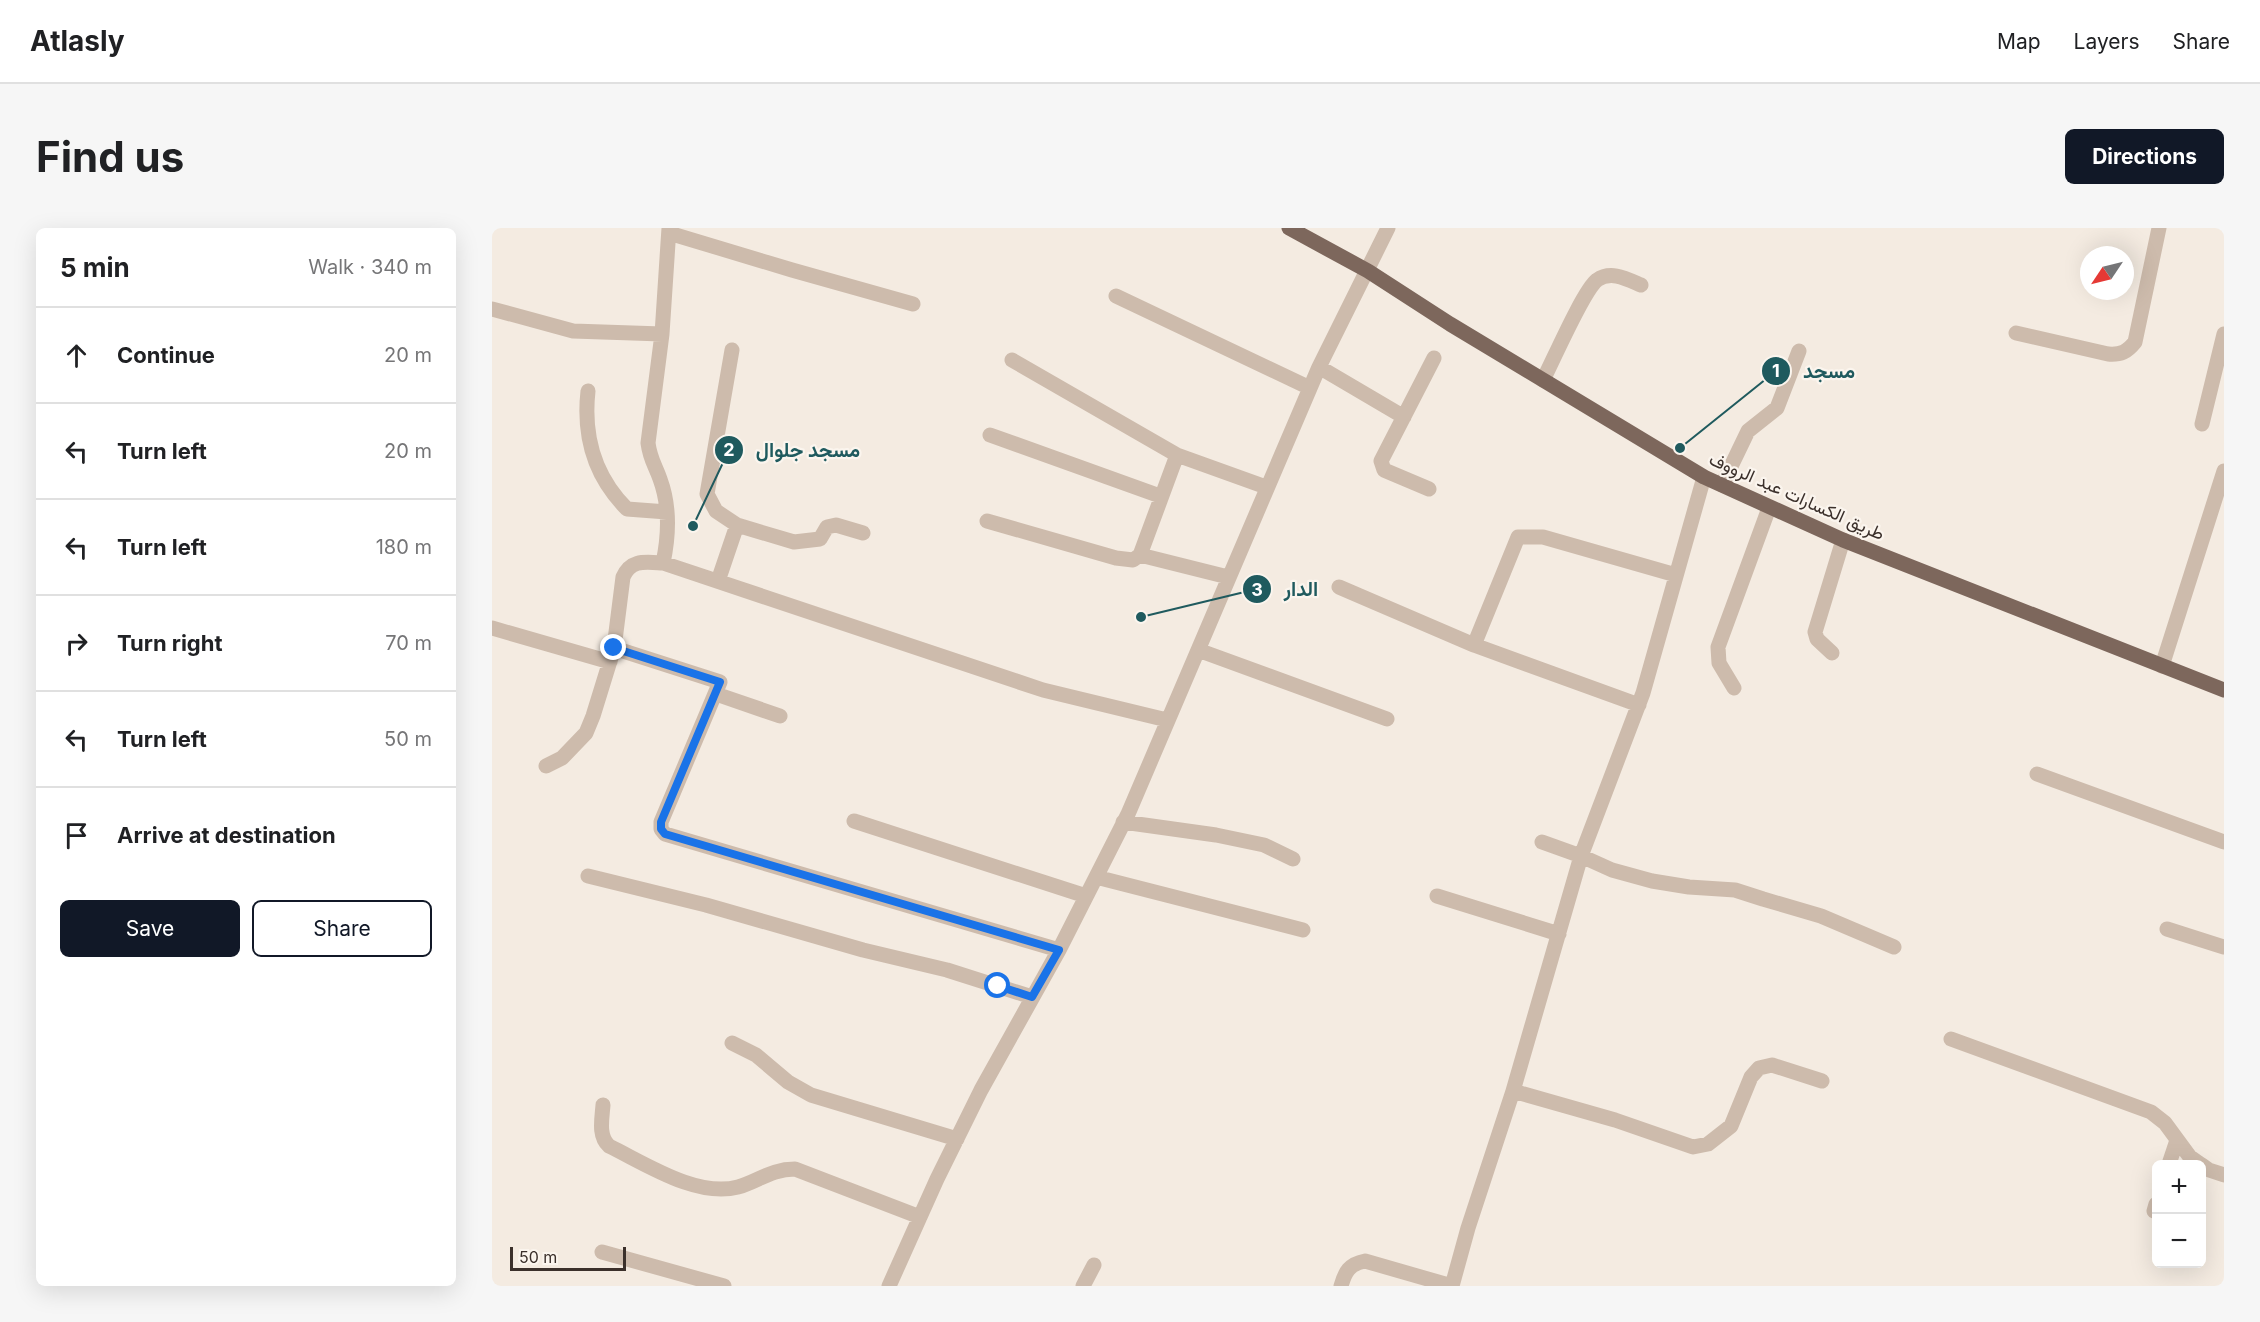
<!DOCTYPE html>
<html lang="en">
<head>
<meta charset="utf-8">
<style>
	:root { --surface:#fff; --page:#f6f6f6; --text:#202124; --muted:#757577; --line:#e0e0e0; --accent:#111827 }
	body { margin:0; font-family:Inter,Vazirmatn,sans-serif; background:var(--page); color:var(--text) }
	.controls { position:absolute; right:18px; bottom:18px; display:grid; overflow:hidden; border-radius:9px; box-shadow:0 6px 24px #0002 }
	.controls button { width:54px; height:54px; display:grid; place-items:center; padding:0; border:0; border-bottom:2px solid var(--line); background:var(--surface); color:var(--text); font:30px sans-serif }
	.compass { position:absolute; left:1588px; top:18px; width:54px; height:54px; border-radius:50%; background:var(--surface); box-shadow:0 6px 24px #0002; rotate:235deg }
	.scale { position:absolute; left:18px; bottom:15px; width:116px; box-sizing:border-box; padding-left:6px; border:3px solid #3b302b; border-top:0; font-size:16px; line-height:21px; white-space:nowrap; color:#3b302b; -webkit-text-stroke:4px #fbf5ee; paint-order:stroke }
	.stop { position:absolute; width:18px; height:18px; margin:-14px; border:4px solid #1a73e8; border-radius:50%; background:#fff }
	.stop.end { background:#1a73e8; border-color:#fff; box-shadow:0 2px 6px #0008 }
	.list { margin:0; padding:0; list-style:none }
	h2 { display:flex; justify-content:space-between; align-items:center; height:78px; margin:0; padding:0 24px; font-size:26px }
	h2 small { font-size:20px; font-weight:400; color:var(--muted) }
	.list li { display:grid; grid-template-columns:39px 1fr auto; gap:18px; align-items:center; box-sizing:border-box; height:96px; padding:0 24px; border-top:2px solid var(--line) }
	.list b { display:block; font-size:22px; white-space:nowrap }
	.list em { font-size:20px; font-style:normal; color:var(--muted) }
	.actions { display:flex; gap:12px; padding:18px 24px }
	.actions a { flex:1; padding:14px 0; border:2px solid var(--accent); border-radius:9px; text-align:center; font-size:21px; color:var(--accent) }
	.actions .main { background:var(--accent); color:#fff }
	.icon { flex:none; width:33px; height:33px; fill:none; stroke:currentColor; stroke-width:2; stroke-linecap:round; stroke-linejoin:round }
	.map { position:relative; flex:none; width:1732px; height:1058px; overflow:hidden; border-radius:9px }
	header { display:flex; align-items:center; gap:36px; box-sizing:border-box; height:84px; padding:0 30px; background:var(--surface); border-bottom:2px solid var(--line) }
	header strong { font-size:28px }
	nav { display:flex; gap:33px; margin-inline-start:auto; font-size:21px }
	.intro { display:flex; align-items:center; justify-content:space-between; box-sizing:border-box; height:144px; padding:0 36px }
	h1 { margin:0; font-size:42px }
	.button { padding:15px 27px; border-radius:9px; background:var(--accent); color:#fff; font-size:21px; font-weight:700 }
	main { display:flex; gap:36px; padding:0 36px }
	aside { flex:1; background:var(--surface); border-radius:9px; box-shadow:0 6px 24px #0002 }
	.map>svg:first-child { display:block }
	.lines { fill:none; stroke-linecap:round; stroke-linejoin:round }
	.minor { stroke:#cdbbac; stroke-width:15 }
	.major { stroke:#7d675c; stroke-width:15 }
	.route { stroke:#1a73e8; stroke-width:8 }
	.labels { text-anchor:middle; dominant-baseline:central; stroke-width:4.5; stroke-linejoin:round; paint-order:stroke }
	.street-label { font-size:18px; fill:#3b302b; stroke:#fbf5ee }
	.leader { fill:none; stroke:#1f5a5e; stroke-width:2 }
	.callout-dot { fill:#1f5a5e; stroke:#fbf5ee; stroke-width:2 }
	.mark-label { font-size:18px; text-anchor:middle; font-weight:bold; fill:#fff }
	.callout-label { font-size:20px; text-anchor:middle; font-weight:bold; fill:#1f5a5e; stroke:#fbf5ee; stroke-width:4.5; stroke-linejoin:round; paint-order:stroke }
</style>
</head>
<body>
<header>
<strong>Atlasly</strong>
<nav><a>Map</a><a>Layers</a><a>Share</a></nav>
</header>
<div class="intro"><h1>Find us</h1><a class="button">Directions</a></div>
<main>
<aside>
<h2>5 min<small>Walk · 340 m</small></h2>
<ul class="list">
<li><svg class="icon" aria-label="ahead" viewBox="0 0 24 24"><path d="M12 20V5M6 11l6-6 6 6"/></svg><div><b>Continue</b></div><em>20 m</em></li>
<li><svg class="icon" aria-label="left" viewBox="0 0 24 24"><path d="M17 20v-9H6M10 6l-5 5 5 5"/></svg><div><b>Turn left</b></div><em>20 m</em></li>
<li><svg class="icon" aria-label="left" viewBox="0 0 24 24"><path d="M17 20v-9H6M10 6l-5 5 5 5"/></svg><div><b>Turn left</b></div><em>180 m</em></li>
<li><svg class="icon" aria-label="right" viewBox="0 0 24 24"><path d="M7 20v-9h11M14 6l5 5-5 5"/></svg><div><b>Turn right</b></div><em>70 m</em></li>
<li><svg class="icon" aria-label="left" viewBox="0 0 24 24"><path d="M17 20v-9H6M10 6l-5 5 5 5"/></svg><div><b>Turn left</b></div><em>50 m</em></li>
<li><svg class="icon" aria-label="arrive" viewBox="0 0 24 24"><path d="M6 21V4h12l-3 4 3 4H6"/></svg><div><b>Arrive at destination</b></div></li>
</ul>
<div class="actions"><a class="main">Save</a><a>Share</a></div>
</aside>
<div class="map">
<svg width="1732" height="1058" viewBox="0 0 1732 1058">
	<rect width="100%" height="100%" fill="#f4ebe1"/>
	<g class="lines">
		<!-- minor -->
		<path class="minor" d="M177,5l123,37 121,34
			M624,68l194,92
			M0,81l81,22 89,3
			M1524,105l92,21c13,1 19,-2 27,-12l24,-114
			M240,122l-25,144 9,17 21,14 57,17 26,-3 7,-12 9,-2 27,8
			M520,132l165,95 89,32
			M827,139l85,50
			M1051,152c10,-19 40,-89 54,-100 14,-10 30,-1 44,5
			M96,163c-5,45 6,85 39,118l40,3
			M1710,196l22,-90
			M498,207l170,61
			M1230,257l26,-54 29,-23 22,-57
			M937,261l-45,-19 -3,-9 53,-103
			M495,293l129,37 17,2 7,-5 37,-100
			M648,327l88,22
			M171,335c6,-28 7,-57 -3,-84 -5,-14 -10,-20 -12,-36l14,-109 7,-106
			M226,353l19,-56
			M847,359l135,58 165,60
			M0,400l118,34
			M982,417l44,-108h25l133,38
			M122,420l106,34 -59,140v7l4,5 394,116
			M706,422l189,69
			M1340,425l-15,-14 -2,-7 28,-92
			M1670,438l62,-195
			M1242,460l-15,-25 -1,-16 51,-139
			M224,466l64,22
			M54,538l16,-8 24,-25 7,-17 21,-68 9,-71c8,-18 22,-15 40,-14l380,127 124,30
			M1545,546l187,68
			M362,593l232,75
			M631,594l93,13 48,10 29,14
			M1050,614l39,14 31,14 40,11 37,6 46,3 28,9 58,17 73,31
			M96,648l118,29 157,45 84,20 85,27
			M604,649l207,53
			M945,668l122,38
			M1675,701l57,18
			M1459,811l200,73 14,11 25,34 10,7
			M240,815l24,12 32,27 23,13 146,44
			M1021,863l102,29 78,27 15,-3 23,-18 20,-49 8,-9 13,-3 50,16
			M111,877c-1,14 -5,31 6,41 37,18 88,52 129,41 21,-6 33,-18 57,-18l125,48
			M1677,936l8,-24
			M1710,937l7,5 15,5
			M1662,983l2,-7
			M110,1024l122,34
			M397,1058l48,-107 44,-89 78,-140 69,-136 191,-447 69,-139
			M591,1058l11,-21
			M849,1058c4,-14 8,-22 24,-25l87,25 16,-58 45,-137 68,-235 62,-163 61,-216"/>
		<!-- major -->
		<path class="major" d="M797,0l79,43 82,53 254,153 139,63 381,150"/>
	</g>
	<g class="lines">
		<!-- route -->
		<path class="route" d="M122,420l106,34 -59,140v7l4,5 394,116 -27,47 -34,-11"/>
	</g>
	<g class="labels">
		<!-- street labels -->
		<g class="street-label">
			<text transform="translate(1305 268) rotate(24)">طريق الكسارات عبد الرووف</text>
		</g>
	</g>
	<!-- callouts -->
	<path class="leader" d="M1188 220L1284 143M201 298L237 222M649 389L765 361"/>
	<g class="callout-dot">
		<circle cx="1188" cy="220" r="6"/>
		<circle cx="201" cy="298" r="6"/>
		<circle cx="649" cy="389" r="6"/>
		<circle cx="1284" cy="143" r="15"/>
		<circle cx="237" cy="222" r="15"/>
		<circle cx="765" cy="361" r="15"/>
	</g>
	<g class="mark-label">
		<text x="1284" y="149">1</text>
		<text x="237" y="228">2</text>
		<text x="765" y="368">3</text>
	</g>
	<g class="callout-label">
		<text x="1337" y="150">مسجد</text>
		<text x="316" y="229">مسجد جلوال</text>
		<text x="809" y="368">الدار</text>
	</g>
</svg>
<div class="controls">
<button>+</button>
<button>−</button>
</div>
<svg class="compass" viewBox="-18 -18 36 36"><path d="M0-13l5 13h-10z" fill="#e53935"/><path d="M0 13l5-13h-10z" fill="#757577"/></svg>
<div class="scale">50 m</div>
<div class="stop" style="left:506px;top:758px"></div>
<div class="stop end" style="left:122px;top:420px"></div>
</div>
</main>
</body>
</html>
